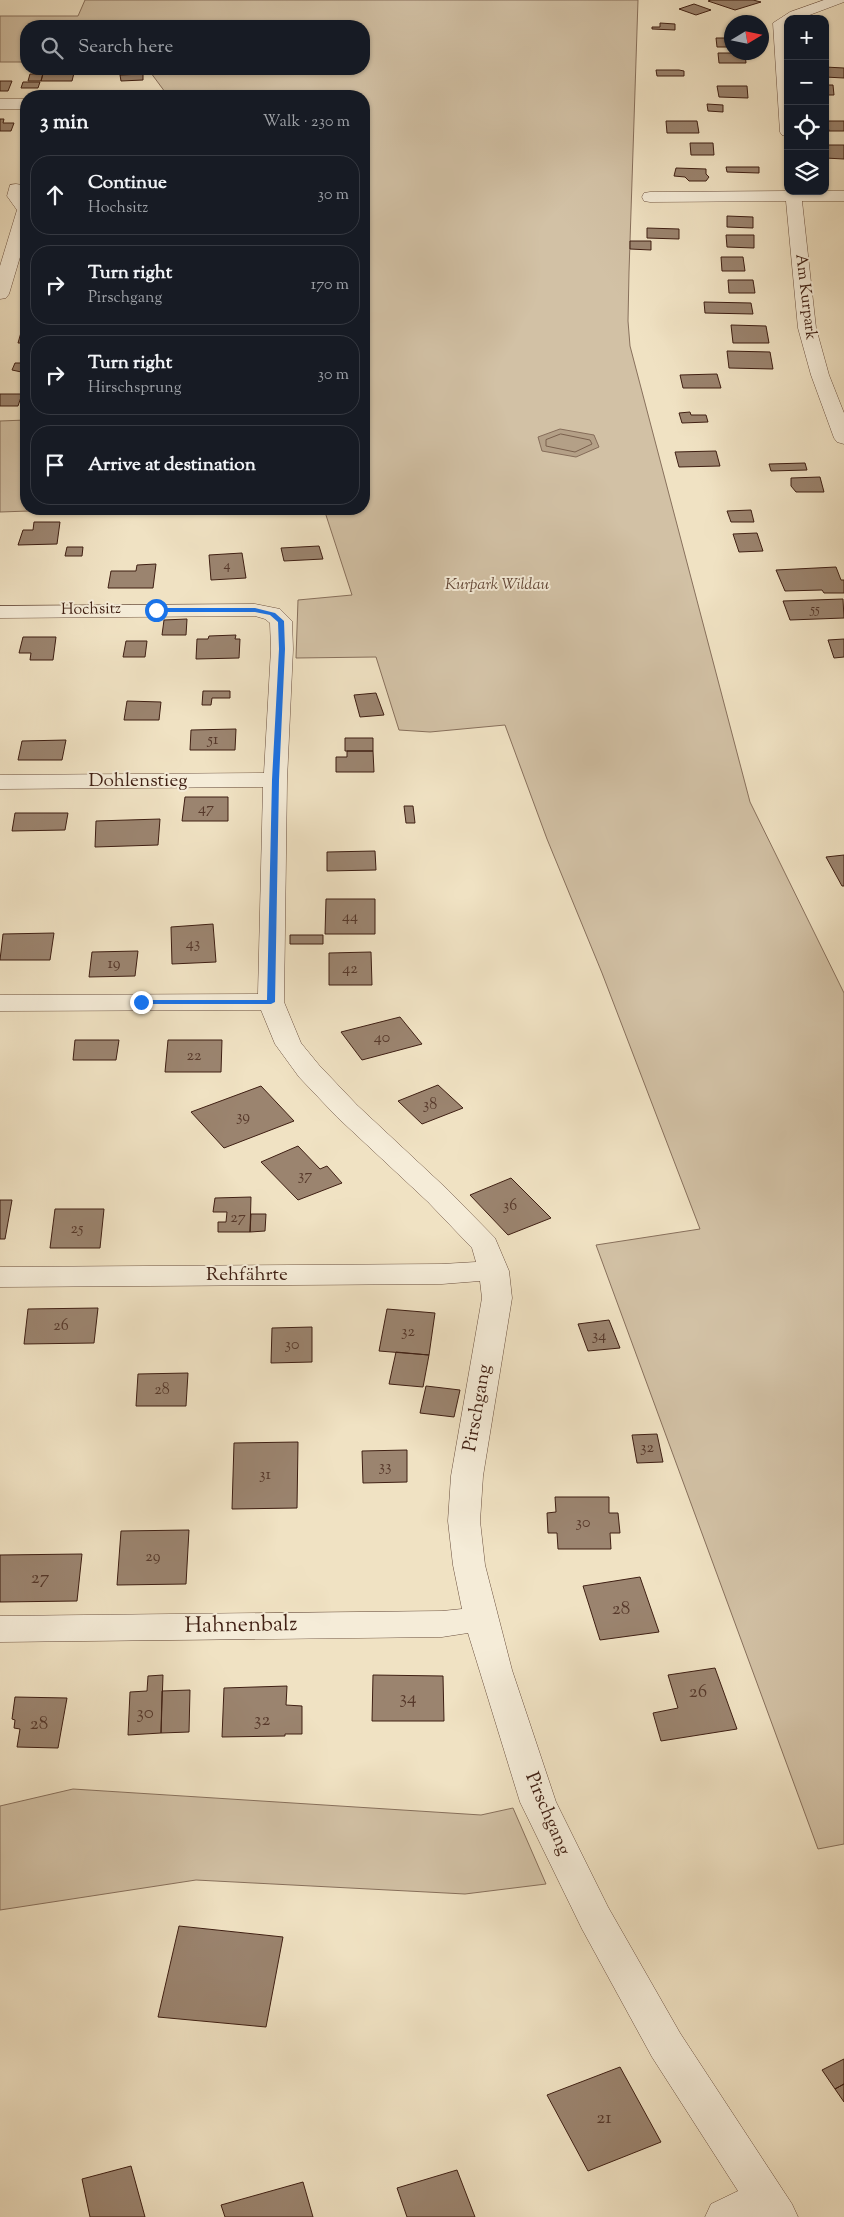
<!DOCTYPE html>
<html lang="en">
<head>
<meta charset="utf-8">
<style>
	:root { --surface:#171b24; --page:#242831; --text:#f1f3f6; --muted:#9ea1a6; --line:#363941 }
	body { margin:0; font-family:"Sorts Mill Goudy",serif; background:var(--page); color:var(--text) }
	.controls { position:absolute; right:15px; top:15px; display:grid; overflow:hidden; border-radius:10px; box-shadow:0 1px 4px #0004 }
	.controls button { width:45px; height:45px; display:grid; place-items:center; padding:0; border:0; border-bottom:1px solid var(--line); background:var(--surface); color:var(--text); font:25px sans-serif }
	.compass { position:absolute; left:724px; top:15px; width:45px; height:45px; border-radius:50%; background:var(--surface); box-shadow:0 1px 4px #0004; rotate:80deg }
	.stop { position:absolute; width:15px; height:15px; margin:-11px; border:4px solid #1a73e8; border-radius:50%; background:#fff }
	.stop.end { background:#1a73e8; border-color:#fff; box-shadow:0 1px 5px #0008 }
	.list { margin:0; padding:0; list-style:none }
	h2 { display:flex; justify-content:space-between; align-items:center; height:65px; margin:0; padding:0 20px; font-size:21px }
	h2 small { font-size:16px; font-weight:400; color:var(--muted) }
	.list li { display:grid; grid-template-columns:32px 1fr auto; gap:15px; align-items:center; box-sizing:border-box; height:80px; margin:0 10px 10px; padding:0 10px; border:1px solid var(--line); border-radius:20px }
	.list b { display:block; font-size:19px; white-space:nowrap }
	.list p { margin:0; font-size:16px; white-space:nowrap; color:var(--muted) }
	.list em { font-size:16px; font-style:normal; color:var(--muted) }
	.icon { flex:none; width:28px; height:28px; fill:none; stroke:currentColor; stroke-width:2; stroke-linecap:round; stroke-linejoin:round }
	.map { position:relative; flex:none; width:844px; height:2217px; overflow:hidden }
	.search { position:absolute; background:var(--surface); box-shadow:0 1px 4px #0004; left:20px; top:20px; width:350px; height:55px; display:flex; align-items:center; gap:12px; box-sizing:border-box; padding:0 18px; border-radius:20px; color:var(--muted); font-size:19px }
	.panel { position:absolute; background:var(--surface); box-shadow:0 1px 4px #0004; left:20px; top:90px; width:350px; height:425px; border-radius:20px }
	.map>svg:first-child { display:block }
	.green { fill:#d2c1a5; stroke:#88705c }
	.water { fill:#b4a087; stroke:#856c59 }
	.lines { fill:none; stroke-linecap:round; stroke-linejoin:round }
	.shore { stroke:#7a604d; stroke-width:1 }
	.building { fill:#9b846f; stroke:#3f1f13 }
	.minor-casing { stroke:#6b503f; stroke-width:1 }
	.minor { fill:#f5ecd8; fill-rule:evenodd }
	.route { fill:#1a73e8 }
	.labels { text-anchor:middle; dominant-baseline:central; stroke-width:4; stroke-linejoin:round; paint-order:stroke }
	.far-number-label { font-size:14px; fill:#56382a }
	.far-street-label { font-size:16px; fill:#3f1f13; stroke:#f5ecd8 }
	.far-park-label { font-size:16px; font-style:italic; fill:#644838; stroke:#f5ecd8 }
	.number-label { font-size:16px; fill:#56382a }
	.street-label { font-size:19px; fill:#3f1f13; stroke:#f5ecd8 }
	.near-number-label { font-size:19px; fill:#56382a }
	.near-street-label { font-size:22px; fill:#3f1f13; stroke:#f5ecd8 }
</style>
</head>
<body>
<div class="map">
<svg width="844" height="2217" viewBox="0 0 844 2217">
	<rect width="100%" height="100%" fill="#f0e2c3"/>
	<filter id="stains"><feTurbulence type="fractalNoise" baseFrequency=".004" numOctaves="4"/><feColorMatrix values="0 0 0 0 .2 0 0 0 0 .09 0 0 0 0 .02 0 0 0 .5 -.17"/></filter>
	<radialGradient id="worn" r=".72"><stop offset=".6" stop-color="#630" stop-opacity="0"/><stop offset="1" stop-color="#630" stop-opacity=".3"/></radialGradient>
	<!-- green -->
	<path class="green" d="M85,0h553l-9,272 -1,49 2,25 120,456 94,191v851l-26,5 -222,-604 104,-16 -98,-256 -55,-134 -42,-114 -75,7 -31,-2 -23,-73 -80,1 2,-58 54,-5 -28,-86h40v-413h-196l-20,-27h216v-43h-338v36h-26v-46h78z
		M26,420v89h62l-88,3v-91z
		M73,1789l408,26 32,-7 33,76 -81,10 -269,-14 -196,30v-104z"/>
	<!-- water -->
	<path class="water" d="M560,429l34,6 5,12 -23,10 -34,-6 -4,-14z"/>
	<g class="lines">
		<!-- shore -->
		<path class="shore" d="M561,434l29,6 2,4 -17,8 -29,-6v-6z"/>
	</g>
	<!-- building -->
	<path class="building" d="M711,0h42l8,2 -26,8 -27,-9z
		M694,4l17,6 -15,5 -17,-6z
		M660,23l15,1v6l-23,-1v-2h8z
		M716,38h16v9h-15z
		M718,53h27l1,10h-27z
		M825,67l19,1v10l-19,-1z
		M656,70h23l5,1v5h-27z
		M43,73h31l-2,8h-31z
		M30,74h13l-2,7h-13z
		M143,74v6l-22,1 -1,-6z
		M0,81h12l-4,10h-8z
		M23,82h17l-2,6h-17z
		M825,85h8l1,10h-9z
		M717,86h30l1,12 -29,-1z
		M707,104l16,1v7l-15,-1z
		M0,119h4l-1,4h11l-3,8h-11z
		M666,121h31l2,12h-32z
		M827,121h17v10h-15z
		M690,143h23l1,12h-23z
		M825,145h19v14l-19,-1z
		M726,167h33v6l-32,-1z
		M676,168l30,1v5l3,3 -3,4h-17l-4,-4 -11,-1z
		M727,216l26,1v11l-26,-1z
		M647,228l32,1v10l-32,-1z
		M726,235h28v13l-27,-1z
		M630,241h21v9l-21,-1z
		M721,257h22l2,14h-23z
		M728,280h25l2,13h-26z
		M704,302l47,1 2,11 -48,-1z
		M731,325l35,1 3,17h-36z
		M22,329h4v14h-8z
		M727,351l43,1 3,17 -44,-1z
		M25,358l1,15 -14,-3 3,-7h7z
		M717,374l4,14h-38l-3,-13z
		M0,394h22l-4,12h-18z
		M690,412l1,3h15l2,7 -26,1 -3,-10z
		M716,451l4,15 -41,1 -4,-15z
		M805,463l2,7 -36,1 -2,-7z
		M820,477l4,15h-28l-5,-6v-8z
		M751,510l3,12h-23l-4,-11z
		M34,522h26l-3,22 -39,1 5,-15h10z
		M757,533l6,18 -24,1 -6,-18z
		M319,546l4,13 -39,2 -3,-13z
		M67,547h16l-1,9h-17z
		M242,553l4,25 -35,2 -2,-25z
		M156,564l-3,24h-45l3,-17h25l1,-6z
		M836,567l5,13h3v13h-20l-2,-3 -37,1 -9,-21z
		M843,599l1,19 -54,2 -7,-19z
		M187,619l-1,16h-24l2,-15z
		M236,635l-1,4h5l-1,19 -43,1 1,-20h11l1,-3z
		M23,637h33l-3,23h-23l1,-7h-12z
		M844,639v18l-10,1 -6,-18z
		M126,641h21l-2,16h-22z
		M203,691h27v7h-18l-1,7h-9z
		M376,693l8,22 -24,2 -6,-22z
		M127,701l34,1 -2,18h-35z
		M236,729l-1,21h-45l1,-20z
		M345,738h28v13h-28z
		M66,740l-4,20h-44l4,-19z
		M347,751h26l1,21h-38v-15h11z
		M185,797h43v24h-46z
		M404,806h9l2,17h-9z
		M15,813h53l-3,17 -53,1z
		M160,819l-2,26 -63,2 1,-26z
		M375,851l1,19 -49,1v-19z
		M844,855v31h-2l-16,-29z
		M326,899h49v35h-50z
		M213,924l3,38 -44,2 -1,-37z
		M54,933l-4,27h-50l3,-26z
		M290,935h33v9h-33z
		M138,951l-3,25 -46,1 3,-25z
		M371,952l1,33h-43v-32z
		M400,1017l22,27 -60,16 -21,-28z
		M75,1040h44l-3,20h-43z
		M168,1040h54l-1,32h-56z
		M438,1085l25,23 -41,16 -24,-23z
		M261,1086l33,35 -70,27 -33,-36z
		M298,1146l22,23 7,-3 15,17 -44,17 -37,-38z
		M511,1178l40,40 -43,17 -38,-40z
		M251,1197l-1,35h-32v-10h8l1,-10h-14l2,-14z
		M0,1200h12l-7,39h-5z
		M55,1209h49l-4,39h-50z
		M251,1214h15l-1,17 -15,1z
		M98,1308l-4,35 -70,1 4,-35z
		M387,1309l48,4 -6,42 -50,-4z
		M609,1320l11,28 -32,3 -10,-27z
		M312,1327v35l-41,1 1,-35z
		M396,1352l33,3 -6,32 -34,-3z
		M188,1373l-2,33h-50l2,-32z
		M426,1386l34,4 -6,27 -34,-4z
		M657,1434l6,28 -26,1 -5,-28z
		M298,1442l-1,66 -65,1 2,-66z
		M407,1450v32l-44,1 -1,-32z
		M555,1497h54v16h9l2,20h-10l1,16h-53l-1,-16h-9l-1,-20 9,-1z
		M189,1530l-3,54 -69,1 4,-54z
		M82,1554l-5,47 -77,1v-47z
		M640,1577l19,55 -59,8 -17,-54z
		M715,1668l22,61 -76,12 -8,-28 25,-5 -10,-33z
		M163,1675l-2,58 -33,2 2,-43 17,-1 1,-15z
		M373,1675l70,1 1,45h-72z
		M287,1686l-1,19 16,1v28h-17v2l-63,1 2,-49z
		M190,1690l-1,42 -28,1 1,-42z
		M15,1697l52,1 -9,50 -41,-1 3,-18 -6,-1 1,-8 -3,-1z
		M179,1926l104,11 -17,90 -108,-10z
		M844,2059v25l-9,5 -13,-19z
		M620,2067l41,75 -73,29 -41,-76z
		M844,2084v18l-9,-13z
		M131,2166l14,51h-55l-8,-38z
		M457,2170l18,47h-68l-10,-29z
		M303,2182l10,35h-88l-4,-12z"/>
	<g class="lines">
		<!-- minor casing -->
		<g class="minor-casing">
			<path id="minor" d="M824,0h20v2l-45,17h-11v118l-6,-2 -2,-3 -7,-109 17,-11z
				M0,99h26v10h-26z
				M16,184l6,1 2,4 2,48 -17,57 -3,4 -6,1v-33l17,-56 -10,-14 3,-11z
				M788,187v4h56v10h-42l14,127 13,47 15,38v31l-7,-2 -3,-4 -23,-63 -13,-47 -12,-127 -136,1 -6,-1 -2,-4 2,-4 6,-1 135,-1z
				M255,604l25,5 12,12 1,28 -6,131 -3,222 17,41 18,22 38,40 91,85 47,48 14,33 3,27 -29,178 -3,45 5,44 27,105 44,132 52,105 72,126 112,171 6,13h-93l6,-13 27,-13 -86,-134 -70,-128 -62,-127 -52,-169 -26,4 -442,5v-26l442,-5 20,-2 -9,-44 -5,-44 3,-45 31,-178 -2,-17 -38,3 -442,3v-20l442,-3 34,-2 -4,-14 -44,-46 -91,-85 -38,-40 -24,-33 -14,-34 -261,1v-16l258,-1 5,-207 -263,2v-14l264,-2 7,-124 -1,-26 -5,-4 -10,-3 -255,2v-12z"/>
		</g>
		<!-- minor -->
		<use href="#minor" class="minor"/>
	</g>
	<!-- route -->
	<path class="route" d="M255,608l20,5 9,8 1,28 -6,131 -4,222 -4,2h-132v-3l2,-1h126l5,-220 7,-131 -1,-27 -8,-7 -15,-3h-99l-3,-2 3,-2z"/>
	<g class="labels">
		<!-- far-number labels -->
		<g class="far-number-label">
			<text x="227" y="566">4</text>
			<text x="815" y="610">55</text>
		</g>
		<!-- far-street labels -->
		<g class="far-street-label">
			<text transform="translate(805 297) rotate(83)">Am Kurpark</text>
			<text transform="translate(91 610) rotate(-1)">Hochsitz</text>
		</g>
		<!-- far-park labels -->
		<g class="far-park-label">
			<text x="497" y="585">Kurpark Wildau</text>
		</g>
		<!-- number labels -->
		<g class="number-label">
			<text x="213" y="740">51</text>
			<text x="206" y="809">47</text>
			<text x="350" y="917">44</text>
			<text x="193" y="944">43</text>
			<text x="114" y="964">19</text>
			<text x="350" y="969">42</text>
			<text x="382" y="1038">40</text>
			<text x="194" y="1056">22</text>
			<text x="430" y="1105">38</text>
			<text x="243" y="1117">39</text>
			<text x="305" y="1176">37</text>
			<text x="510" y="1206">36</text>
			<text x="238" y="1218">27</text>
			<text x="77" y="1229">25</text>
			<text x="61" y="1326">26</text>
			<text x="408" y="1332">32</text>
			<text x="599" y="1336">34</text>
			<text x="292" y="1345">30</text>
			<text x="162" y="1390">28</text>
			<text x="647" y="1448">32</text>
			<text x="385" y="1467">33</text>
			<text x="265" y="1475">31</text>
			<text x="583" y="1523">30</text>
			<text x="153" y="1557">29</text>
		</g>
		<!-- street labels -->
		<g class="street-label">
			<text x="138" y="781">Dohlenstieg</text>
			<text x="247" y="1275">Rehfährte</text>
			<text transform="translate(478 1408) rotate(-80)">Pirschgang</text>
			<text transform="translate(547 1814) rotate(67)">Pirschgang</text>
		</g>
		<!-- near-number labels -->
		<g class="near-number-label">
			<text x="40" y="1578">27</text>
			<text x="621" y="1609">28</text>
			<text x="698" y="1692">26</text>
			<text x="408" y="1698">34</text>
			<text x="145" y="1713">30</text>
			<text x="262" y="1720">32</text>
			<text x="39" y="1724">28</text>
			<text x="604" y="2118">21</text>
		</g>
		<!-- near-street labels -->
		<g class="near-street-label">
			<text transform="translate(241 1626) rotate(-1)">Hahnenbalz</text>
		</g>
	</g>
	<rect width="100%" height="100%" filter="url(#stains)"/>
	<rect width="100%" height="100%" fill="url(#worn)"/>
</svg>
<div class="controls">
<button>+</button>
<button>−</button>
<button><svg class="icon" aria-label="locate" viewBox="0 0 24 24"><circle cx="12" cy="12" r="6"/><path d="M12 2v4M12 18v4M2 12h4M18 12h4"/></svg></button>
<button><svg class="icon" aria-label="layers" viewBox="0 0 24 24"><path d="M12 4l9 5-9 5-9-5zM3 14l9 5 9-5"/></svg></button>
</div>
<svg class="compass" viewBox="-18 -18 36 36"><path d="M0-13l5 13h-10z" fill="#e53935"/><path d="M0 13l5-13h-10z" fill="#9ea1a6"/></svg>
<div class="stop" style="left:156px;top:610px"></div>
<div class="stop end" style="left:141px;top:1002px"></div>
<div class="search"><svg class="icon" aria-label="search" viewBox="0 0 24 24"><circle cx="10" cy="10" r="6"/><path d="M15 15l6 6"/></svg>Search here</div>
<section class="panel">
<h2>3 min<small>Walk · 230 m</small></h2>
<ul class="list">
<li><svg class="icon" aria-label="ahead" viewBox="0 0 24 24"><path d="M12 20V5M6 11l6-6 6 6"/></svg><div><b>Continue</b><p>Hochsitz</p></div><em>30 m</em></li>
<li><svg class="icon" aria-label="right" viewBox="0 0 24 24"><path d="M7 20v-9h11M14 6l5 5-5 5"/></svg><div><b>Turn right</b><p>Pirschgang</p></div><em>170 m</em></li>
<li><svg class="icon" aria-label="right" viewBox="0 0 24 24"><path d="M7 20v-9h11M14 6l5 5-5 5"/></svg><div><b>Turn right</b><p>Hirschsprung</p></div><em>30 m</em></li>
<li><svg class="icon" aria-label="arrive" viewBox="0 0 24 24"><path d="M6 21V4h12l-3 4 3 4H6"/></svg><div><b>Arrive at destination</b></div></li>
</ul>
</section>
</div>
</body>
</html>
